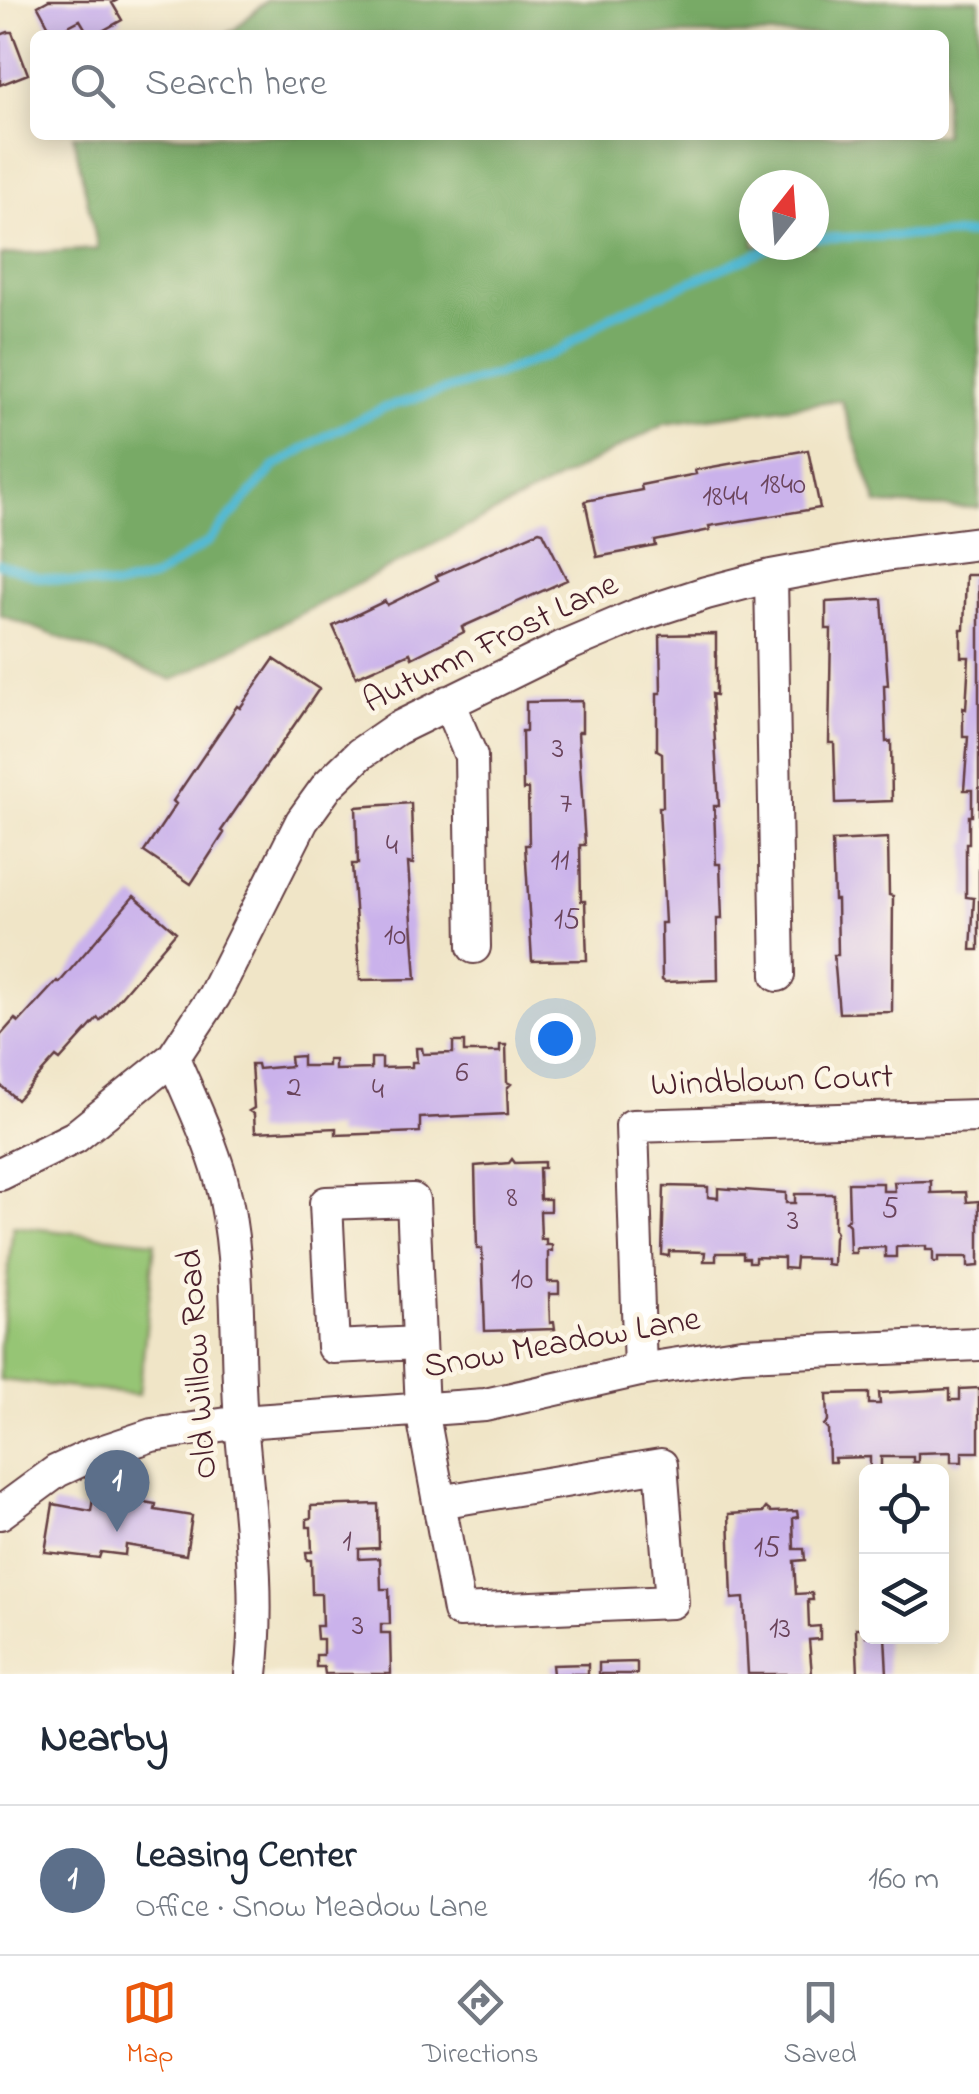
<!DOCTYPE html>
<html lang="en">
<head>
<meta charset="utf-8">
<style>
	:root { --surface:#fff; --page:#f6f6f7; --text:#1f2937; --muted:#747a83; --line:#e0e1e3; --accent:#ea580c }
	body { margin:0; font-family:"Indie Flower",sans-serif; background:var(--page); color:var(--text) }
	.controls { position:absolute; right:30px; bottom:30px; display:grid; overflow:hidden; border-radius:15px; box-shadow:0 5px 25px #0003 }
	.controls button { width:90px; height:90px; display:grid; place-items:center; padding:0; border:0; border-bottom:2px solid var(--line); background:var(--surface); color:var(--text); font:50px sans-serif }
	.compass { position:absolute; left:739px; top:170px; width:90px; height:90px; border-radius:50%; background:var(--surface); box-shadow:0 5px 25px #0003; rotate:17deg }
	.you { position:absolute; left:555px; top:1038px; width:35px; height:35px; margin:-25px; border:8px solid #fff; border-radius:50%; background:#1a73e8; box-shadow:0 0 0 15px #1a73e833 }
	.badge { display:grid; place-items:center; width:65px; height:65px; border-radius:50%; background:var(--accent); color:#fff; font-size:32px; font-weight:700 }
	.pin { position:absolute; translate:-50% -82px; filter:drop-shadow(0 2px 5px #0008) }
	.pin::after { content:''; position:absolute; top:52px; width:35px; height:30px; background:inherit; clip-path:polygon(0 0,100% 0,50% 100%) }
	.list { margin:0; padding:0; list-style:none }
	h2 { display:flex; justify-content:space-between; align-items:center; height:130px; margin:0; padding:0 40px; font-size:42px }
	h2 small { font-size:32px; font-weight:400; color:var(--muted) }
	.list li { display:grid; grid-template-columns:65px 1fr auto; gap:30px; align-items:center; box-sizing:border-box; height:150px; padding:0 40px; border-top:2px solid var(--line) }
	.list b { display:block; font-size:38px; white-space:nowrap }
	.list p { margin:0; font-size:32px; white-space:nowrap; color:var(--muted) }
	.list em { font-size:32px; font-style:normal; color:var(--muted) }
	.icon { flex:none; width:55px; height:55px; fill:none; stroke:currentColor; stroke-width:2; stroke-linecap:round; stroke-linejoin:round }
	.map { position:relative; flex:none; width:979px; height:1674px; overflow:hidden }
	.search { position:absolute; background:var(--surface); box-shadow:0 5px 25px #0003; left:30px; right:30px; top:30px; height:110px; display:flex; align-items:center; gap:25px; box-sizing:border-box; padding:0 35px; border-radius:15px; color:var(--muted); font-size:38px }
	.sheet { height:280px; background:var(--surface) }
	nav { display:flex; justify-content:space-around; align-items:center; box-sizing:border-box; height:140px; border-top:2px solid var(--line); background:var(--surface); font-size:28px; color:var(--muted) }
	nav a { display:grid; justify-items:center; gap:5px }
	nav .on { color:var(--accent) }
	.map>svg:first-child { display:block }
	.green { fill:#96c575; stroke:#707250; stroke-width:2.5 }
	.forest { fill:#78aa66; stroke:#616448; stroke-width:2.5; fill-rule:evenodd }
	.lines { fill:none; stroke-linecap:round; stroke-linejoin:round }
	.stream { stroke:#55bad3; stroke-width:9 }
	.building { fill:#cab2eb }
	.minor-casing { stroke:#633d42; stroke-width:36 }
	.minor { stroke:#fff; stroke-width:32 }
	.labels { text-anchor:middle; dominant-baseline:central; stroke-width:9; stroke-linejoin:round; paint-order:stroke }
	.number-label { font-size:30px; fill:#6a445b }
	.street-label { font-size:35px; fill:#4a1f2b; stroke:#fcf5e5 }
</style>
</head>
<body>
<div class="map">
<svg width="979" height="1674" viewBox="0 0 979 1674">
	<rect width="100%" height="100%" fill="#fcf5e5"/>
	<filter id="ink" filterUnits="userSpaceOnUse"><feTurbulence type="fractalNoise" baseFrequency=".01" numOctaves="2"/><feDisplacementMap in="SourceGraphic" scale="20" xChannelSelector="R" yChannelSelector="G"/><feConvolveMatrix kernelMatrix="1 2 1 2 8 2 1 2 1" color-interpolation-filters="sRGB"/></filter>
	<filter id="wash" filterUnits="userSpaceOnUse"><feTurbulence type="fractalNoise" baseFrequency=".0048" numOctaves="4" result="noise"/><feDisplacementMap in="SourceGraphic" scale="40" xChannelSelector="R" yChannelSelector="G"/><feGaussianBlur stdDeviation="2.25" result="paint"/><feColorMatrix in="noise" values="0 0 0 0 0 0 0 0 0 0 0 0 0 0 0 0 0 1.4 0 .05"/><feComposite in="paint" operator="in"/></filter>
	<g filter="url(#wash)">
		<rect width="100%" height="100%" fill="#f0e5c7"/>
		<!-- green -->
		<path class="green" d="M13,1226l142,16 -16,153 -139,-15v-34z"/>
		<!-- forest -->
		<path class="forest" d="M267,0h712v508l-102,-4 -36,-104 -176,24 -492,256 -173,-65v-360l98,-6 -25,-114h871v-100h-721l11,-5zM754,185h60v60h-60z"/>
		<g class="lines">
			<!-- stream -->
			<path class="stream" d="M814,238l165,-4
				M0,564l39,13 77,10 38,-9 54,-36 66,-75 51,-31 58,-28 116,-34 62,-24 50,-34 165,-71"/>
		</g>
		<g id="blocks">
			<!-- building -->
			<path class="building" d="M49,0h69l-6,3 10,17 -27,15h-6l-9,-15 -27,14 -15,-28z
				M8,32h4l16,42 -28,11v-50z
				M808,450l12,58 -111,18 1,4 -55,11 1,5 -59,11 -12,-56 57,-11 -1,-5 55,-11 -1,-4z
				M539,531l4,1 24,48 -105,47 2,5 -52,26 -2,-5 -54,24 -23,-51 52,-25 2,4 51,-25 -2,-4z
				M966,575h13v375h-8l3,-52 -8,-1v-54h3v-27h3v-26h-8l4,-53h-5v-29l3,1 3,-52h-8v-28h3z
				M882,599l6,86h-4l2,57 5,-1 1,60 -56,2 -2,-60h-5l2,-114h-5v-27z
				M716,634v61l-4,-1 7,112h-5l2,58h4l2,55h-5l1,61 -53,2 -3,-2 -1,-57h4l-6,-116h4l-1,-54 -5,-3v-57h4l-1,-58z
				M274,659l45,30 -98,142 3,2 -33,51 -47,-32 32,-48 -3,-3 64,-95 3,2z
				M582,701v31h-4l7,113h-5l1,56h4l2,59 -55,1 -7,-116h4l-1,-56 -5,1 -1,-59h4v-29z
				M411,803l2,61 -5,-1 8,116 -56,1 -8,-116h6l-2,-57z
				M888,838l1,57 4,1 -1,116 -53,1 -5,-58h4l-1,-55h-3l-2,-59z
				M134,896l42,36 -76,89 -2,-3 -38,42 -4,-3 -39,43 -17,-15v-49l15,-17 4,3 38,-41 2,2z
				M453,1042h11v10h36v-7h6l1,37 4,2 -4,4 1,26 -88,4v14l-84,3v-7l-81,4 -1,-18 -5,-3 5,-3 -3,-44h6l1,5 33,-3 -1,-9 12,-1v10h26v-6h7v10l36,-1v-11h11v10l30,-1v-5h5l-1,-14h6l1,6 30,-1z
				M512,1159l3,4 29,-1v6h-5l1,31h10v12h-10l1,28h5v6h6v6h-4v31h11v12h-10l1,29 4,-1 1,7 -70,2 -3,-82h-5l-2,-83 34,-3z
				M931,1181v12l35,-1 1,10 12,-1v65l-11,1v-10h-30v5h-5v-12h-7v-4l-30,1v10h-11v-10l-29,1v5h-6l-1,-28 -4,-4 4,-3 -1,-35h35v8h12l-1,-9z
				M664,1186l44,1v10l10,1v-10l68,5v10h9v-9h39v35l2,4 -2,4 -1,28 -7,-1v-5l-30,-1 -1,11 -11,-1v-10l-29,-1v5h-6v-4h-6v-5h-27v8h-12l1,-9 -36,-1v5l-7,-1z
				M979,1388v64h-17v10h-11v-10l-33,1v9h-5v-5h-32v11h-11v-11l-36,1 1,4h-6l-1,-33 -4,-4 4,-4 -1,-27 42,-1v11h11l-1,-11 71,-4v11h10v-11z
				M93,1499l37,6 1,-5 25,4 -1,6 37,6 -6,39 -60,-10 -1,10 -24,-3 -2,6 -54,-6 8,-48 38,7z
				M378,1504l1,44 -20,1v10l21,-1 1,31h8l1,35h-9v9h9l1,41h-66l-1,-7h-8v-12h7v-16h-6l-1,-13h6l-1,-32h-9l-1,-34h-4l-1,-8h6l-1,-25h-4v-8l4,-1v-12z
				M766,1508l5,4 26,-1 1,6 -5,1 1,31h10l1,11 -11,1 2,33 16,-1 1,7h-5l1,27 11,-1v13l-11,1 3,34h-64l-4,-76 -12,1 -3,-85 34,-2z
				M856,1628h10v8h19l2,38h-29z
				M637,1662v12h-38v-11z
				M588,1664v10h-35l-1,-9z"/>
		</g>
	</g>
	<g filter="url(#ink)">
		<use href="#blocks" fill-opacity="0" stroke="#633d42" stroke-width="2.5"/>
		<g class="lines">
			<!-- minor casing -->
			<g class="minor-casing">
				<path id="minor" d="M771,576l7,399
					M448,702l23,54 3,191
					M173,1058c17,40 36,79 48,121 21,77 14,164 20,243 7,85 20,167 10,252
					M0,1174l75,-37 98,-79 41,-62 88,-175 26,-36 32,-31 36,-25 171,-84 71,-30 68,-22 65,-17 114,-21 94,-12
					M419,1343l-86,4 -7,-144 87,-3 9,210 17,92 222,-37 11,137 -213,9 -20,-109
					M640,1370l-8,-244 347,-10
					M0,1513l57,-42 35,-16 60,-20 89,-13 244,-17 155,-35 102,-16 237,-10"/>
			</g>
			<!-- minor -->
			<use href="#minor" class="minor"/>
		</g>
	</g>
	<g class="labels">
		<!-- number labels -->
		<g class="number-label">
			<text x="783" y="486">1840</text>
			<text x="725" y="498">1844</text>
			<text x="558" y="750">3</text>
			<text x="566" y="805">7</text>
			<text x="392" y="847">4</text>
			<text x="560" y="862">11</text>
			<text x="567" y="921">15</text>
			<text x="395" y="937">10</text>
			<text x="462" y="1074">6</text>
			<text x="294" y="1089">2</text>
			<text x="378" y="1091">4</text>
			<text x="512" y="1199">8</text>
			<text x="890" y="1210">5</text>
			<text x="793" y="1222">3</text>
			<text x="522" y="1281">10</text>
			<text x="347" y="1543">1</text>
			<text x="767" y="1549">15</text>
			<text x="358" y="1627">3</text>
			<text x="780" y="1630">13</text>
		</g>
		<!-- street labels -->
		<g class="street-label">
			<text transform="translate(491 644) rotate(-26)">Autumn Frost Lane</text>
			<text transform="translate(772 1082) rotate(-2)">Windblown Court</text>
			<text transform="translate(562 1344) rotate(-10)">Snow Meadow Lane</text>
			<text transform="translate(199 1364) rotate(-94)">Old Willow Road</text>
		</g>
	</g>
</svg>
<div class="controls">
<button><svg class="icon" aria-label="locate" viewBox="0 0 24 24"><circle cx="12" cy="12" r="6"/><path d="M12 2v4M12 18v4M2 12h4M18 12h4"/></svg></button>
<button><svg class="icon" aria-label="layers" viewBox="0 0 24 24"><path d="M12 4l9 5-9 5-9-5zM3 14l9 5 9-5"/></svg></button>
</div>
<svg class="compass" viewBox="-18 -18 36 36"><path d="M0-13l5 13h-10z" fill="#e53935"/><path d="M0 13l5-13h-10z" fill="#747a83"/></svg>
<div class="you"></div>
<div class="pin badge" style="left:117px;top:1532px;background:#5c6f8a">1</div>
<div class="search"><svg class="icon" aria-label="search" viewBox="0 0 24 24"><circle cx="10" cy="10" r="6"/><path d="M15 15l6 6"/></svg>Search here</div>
</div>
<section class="sheet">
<h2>Nearby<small></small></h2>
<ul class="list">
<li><span class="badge" style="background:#5c6f8a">1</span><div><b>Leasing Center</b><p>Office · Snow Meadow Lane</p></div><em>160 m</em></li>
</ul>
</section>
<nav>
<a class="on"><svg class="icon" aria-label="map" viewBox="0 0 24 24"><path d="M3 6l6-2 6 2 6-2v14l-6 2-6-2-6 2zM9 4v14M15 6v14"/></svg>Map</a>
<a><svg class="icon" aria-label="directions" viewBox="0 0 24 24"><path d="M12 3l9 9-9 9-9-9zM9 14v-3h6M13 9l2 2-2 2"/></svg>Directions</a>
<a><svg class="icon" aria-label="saved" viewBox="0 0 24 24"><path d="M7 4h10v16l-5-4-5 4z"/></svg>Saved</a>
</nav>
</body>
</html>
